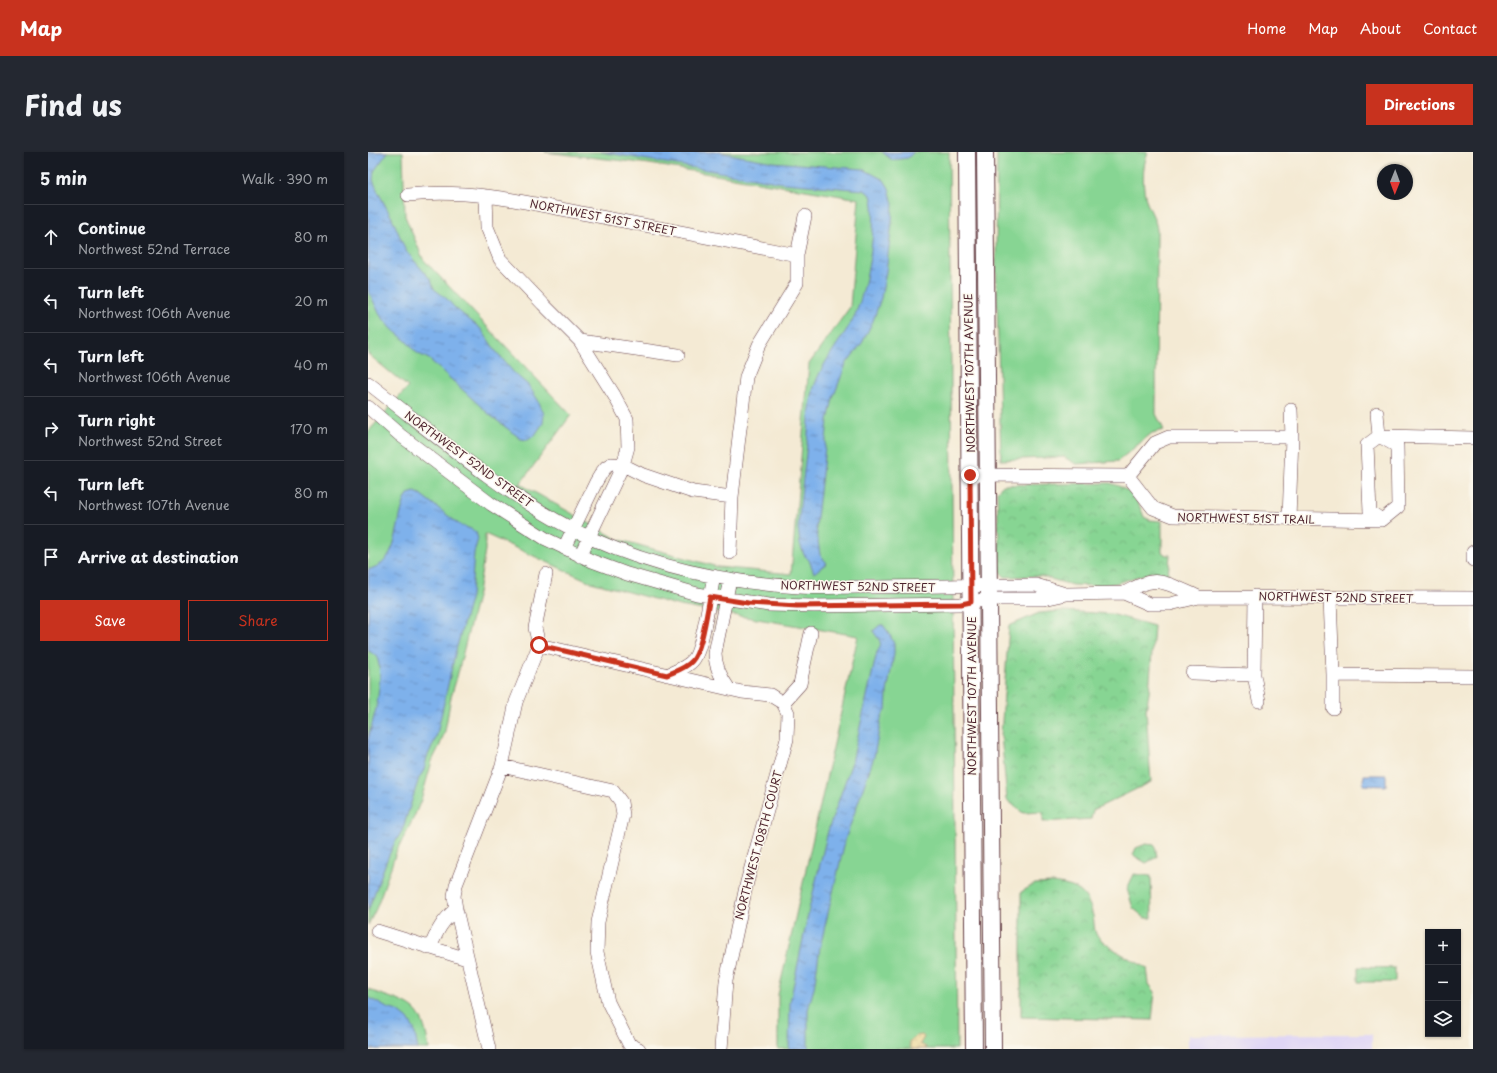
<!DOCTYPE html>
<html lang="en">
<head>
<meta charset="utf-8">
<style>
	:root { --surface:#171b24; --page:#242831; --text:#f1f3f6; --muted:#9ea1a6; --line:#363941; --accent:#c8321e }
	body { margin:0; font-family:"Playpen Sans",sans-serif; background:var(--page); color:var(--text) }
	.controls { position:absolute; right:12px; bottom:12px; display:grid; overflow:hidden; border-radius:0px; box-shadow:0 1px 3px #0004 }
	.controls button { width:36px; height:36px; display:grid; place-items:center; padding:0; border:0; border-bottom:1px solid var(--line); background:var(--surface); color:var(--text); font:20px sans-serif }
	.compass { position:absolute; left:1009px; top:12px; width:36px; height:36px; border-radius:50%; background:var(--surface); box-shadow:0 1px 3px #0004; rotate:181deg }
	.stop { position:absolute; width:12px; height:12px; margin:-9px; border:3px solid #c8321e; border-radius:50%; background:#fff }
	.stop.end { background:#c8321e; border-color:#fff; box-shadow:0 1px 4px #0008 }
	.list { margin:0; padding:0; list-style:none }
	h2 { display:flex; justify-content:space-between; align-items:center; height:52px; margin:0; padding:0 16px; font-size:17px }
	h2 small { font-size:13px; font-weight:400; color:var(--muted) }
	.list li { display:grid; grid-template-columns:26px 1fr auto; gap:12px; align-items:center; box-sizing:border-box; height:64px; padding:0 16px; border-top:1px solid var(--line) }
	.list b { display:block; font-size:15px; white-space:nowrap }
	.list p { margin:0; font-size:13px; white-space:nowrap; color:var(--muted) }
	.list em { font-size:13px; font-style:normal; color:var(--muted) }
	.actions { display:flex; gap:8px; padding:12px 16px }
	.actions a { flex:1; padding:9px 0; border:1px solid var(--accent); border-radius:0px; text-align:center; font-size:14px; color:var(--accent) }
	.actions .main { background:var(--accent); color:#fff }
	.icon { flex:none; width:22px; height:22px; fill:none; stroke:currentColor; stroke-width:2; stroke-linecap:round; stroke-linejoin:round }
	.map { position:relative; flex:none; width:1105px; height:897px; overflow:hidden; border-radius:0px }
	header { display:flex; align-items:center; gap:24px; box-sizing:border-box; height:56px; padding:0 20px; background:var(--accent); color:#fff }
	header strong { font-size:19px }
	nav { display:flex; gap:22px; margin-inline-start:auto; font-size:14px }
	.intro { display:flex; align-items:center; justify-content:space-between; box-sizing:border-box; height:96px; padding:0 24px }
	h1 { margin:0; font-size:28px }
	.button { padding:10px 18px; border-radius:0px; background:var(--accent); color:#fff; font-size:14px; font-weight:700 }
	main { display:flex; gap:24px; padding:0 24px }
	aside { flex:1; background:var(--surface); border-radius:0px; box-shadow:0 1px 3px #0004 }
	.map>svg:first-child { display:block }
	.built { fill:#dfd5f5 }
	.grass { fill:#87d593; stroke:#687a5f }
	.sand { fill:url(#sand-dots); stroke:#9c7c64 }
	.park { fill:url(#park-crowns); stroke:#687a5f }
	.water { fill:url(#water-ripples); stroke:#64688b }
	.lines { fill:none; stroke-linecap:round; stroke-linejoin:round }
	.minor-casing { stroke:#643d44; stroke-width:14 }
	.major-casing { stroke:#643d44; stroke-width:18 }
	.minor { stroke:#fff; stroke-width:13 }
	.major { stroke:#fff; stroke-width:16 }
	.route { stroke:#c8321e; stroke-width:5 }
	.labels { text-anchor:middle; dominant-baseline:central; stroke-width:3; stroke-linejoin:round; paint-order:stroke }
	.street-label { font-size:11px; fill:#4a1f2b; stroke:#fbf7ec }
</style>
</head>
<body>
<header>
<strong>Map</strong>
<nav><a>Home</a><a>Map</a><a>About</a><a>Contact</a></nav>
</header>
<div class="intro"><h1>Find us</h1><a class="button">Directions</a></div>
<main>
<aside>
<h2>5 min<small>Walk · 390 m</small></h2>
<ul class="list">
<li><svg class="icon" aria-label="ahead" viewBox="0 0 24 24"><path d="M12 20V5M6 11l6-6 6 6"/></svg><div><b>Continue</b><p>Northwest 52nd Terrace</p></div><em>80 m</em></li>
<li><svg class="icon" aria-label="left" viewBox="0 0 24 24"><path d="M17 20v-9H6M10 6l-5 5 5 5"/></svg><div><b>Turn left</b><p>Northwest 106th Avenue</p></div><em>20 m</em></li>
<li><svg class="icon" aria-label="left" viewBox="0 0 24 24"><path d="M17 20v-9H6M10 6l-5 5 5 5"/></svg><div><b>Turn left</b><p>Northwest 106th Avenue</p></div><em>40 m</em></li>
<li><svg class="icon" aria-label="right" viewBox="0 0 24 24"><path d="M7 20v-9h11M14 6l5 5-5 5"/></svg><div><b>Turn right</b><p>Northwest 52nd Street</p></div><em>170 m</em></li>
<li><svg class="icon" aria-label="left" viewBox="0 0 24 24"><path d="M17 20v-9H6M10 6l-5 5 5 5"/></svg><div><b>Turn left</b><p>Northwest 107th Avenue</p></div><em>80 m</em></li>
<li><svg class="icon" aria-label="arrive" viewBox="0 0 24 24"><path d="M6 21V4h12l-3 4 3 4H6"/></svg><div><b>Arrive at destination</b></div></li>
</ul>
<div class="actions"><a class="main">Save</a><a>Share</a></div>
</aside>
<div class="map">
<svg width="1105" height="897" viewBox="0 0 1105 897">
	<defs>
		<pattern id="sand-dots" width="8" height="8" patternUnits="userSpaceOnUse"><rect width="8" height="8" fill="#eeda9e"/><path d="M2 2h.1M6 6h.1" fill="none" stroke="#cebb88" stroke-width="1.8" stroke-linecap="round"/></pattern>
		<pattern id="park-crowns" width="20" height="18" patternUnits="userSpaceOnUse"><rect width="20" height="18" fill="#87d593"/><path d="M2 6a3 3 0 1 1 6 0M12 15a3 3 0 1 1 6 0" fill="none" stroke="#76b67f"/></pattern>
		<pattern id="water-ripples" width="26" height="14" patternUnits="userSpaceOnUse"><rect width="26" height="14" fill="#7eb1eb"/><path d="M2 4q2-2 4 0t4 0M15 11q2-2 4 0t4 0" fill="none" stroke="#698fbf"/></pattern>
	</defs>
	<rect width="100%" height="100%" fill="#fbf7ec"/>
	<filter id="ink" filterUnits="userSpaceOnUse"><feTurbulence type="fractalNoise" baseFrequency=".025" numOctaves="2"/><feDisplacementMap in="SourceGraphic" scale="8" xChannelSelector="R" yChannelSelector="G"/><feConvolveMatrix kernelMatrix="1 2 1 2 8 2 1 2 1" color-interpolation-filters="sRGB"/></filter>
	<filter id="wash" filterUnits="userSpaceOnUse"><feTurbulence type="fractalNoise" baseFrequency=".012" numOctaves="4" result="noise"/><feDisplacementMap in="SourceGraphic" scale="16" xChannelSelector="R" yChannelSelector="G"/><feGaussianBlur stdDeviation="0.9" result="paint"/><feColorMatrix in="noise" values="0 0 0 0 0 0 0 0 0 0 0 0 0 0 0 0 0 1.4 0 .05"/><feComposite in="paint" operator="in"/></filter>
	<g filter="url(#wash)">
		<rect width="100%" height="100%" fill="#f4ead4"/>
		<!-- built -->
		<path class="built" d="M1004,882v15h-184v-14z"/>
		<!-- grass -->
		<path class="grass" d="M0,0h35l2,64 18,43 148,156 -51,69 97,55 101,28 73,7 18,-210 41,-57 9,-108 -209,-35 -105,-12h404l8,897h-179v-54l80,-359 -178,-30 -89,-24 -106,-48v16l-7,43 -21,84 -6,20 -6,34 -5,14 -8,16 -11,39 -7,17 -18,36 -20,56 -8,16v-493l40,-45 -40,-33z
			M629,0h151c-6,14 -6,36 -1,51 4,9 9,17 10,27l-1,184 8,16 -12,3 -34,28 -42,3 -12,-7 -63,3 -5,-199z
			M0,837c14,7 34,10 46,20 10,9 13,27 15,40h-61z"/>
		<!-- sand -->
		<path class="sand" d="M554,883l2,2 -4,7 6,3v2h-14l-2,-3v-5l6,-5z"/>
		<!-- park -->
		<path class="park" d="M742,331c19,5 28,16 34,34l6,3 12,1v31l4,3h4l-2,20 -16,-3 -35,11 -16,3 -29,-1 -32,-9 -35,1 -5,-5 -3,-81 6,-6z
			M694,459l49,3 43,12 -5,67 -3,17 5,72 -58,28 -2,9 -48,3v-10l-20,1 -16,-13 -6,-65 8,-109 30,-13z
			M778,692l9,1 2,12 -11,6 -13,-8 3,-7z
			M766,722l17,2 1,42h-7l-12,-10 -6,-19z
			M684,731c24,3 35,7 41,33 1,5 1,13 3,18 8,12 38,27 51,34l2,16 6,8 -3,28 -131,-3v-125l14,-8z
			M990,815l37,1v14h-37z"/>
		<!-- water -->
		<path class="water" d="M0,0h20l-14,19 -1,9 5,12 14,26 14,33 25,29 3,9 12,9 9,10 26,21 14,21 19,23 14,12 10,15 6,14 -1,9 -8,12 -7,5 -7,-1 -31,-24 -61,-56 -12,-6 -11,-12 -14,-12 -12,-14 -12,-25z
			M233,0h117l55,10 90,7 21,11 5,8 4,16 -1,18 -6,50 -5,26 -8,23 -11,22 -16,21 -13,34 -5,23 -12,106 4,28 7,8 -13,10 -5,-13 -5,-5 -4,-11 -2,-16c2,-28 6,-56 9,-84 2,-19 2,-39 7,-57 8,-25 27,-46 39,-68 13,-24 26,-99 18,-124l-7,-5 -81,-7z
			M514,0h32l-6,6 -16,2z
			M47,340l5,2 40,31 11,4 5,3 2,7 -4,14 -3,43 -16,58 -19,84 -9,19 -3,13 -5,8 -17,53 -9,15 -7,16 -18,49v-172l9,-34 3,-26 -1,-14 -2,-8 -9,-7v-80c7,-3 14,-5 18,-11 13,-16 11,-47 22,-65z
			M512,473h3l6,8 5,11v10l-7,38 -1,18 -3,4 -2,5 -7,38 -28,80 -26,110 -6,41 -6,22v39h-19l1,-47 20,-97 18,-74 24,-69 25,-110c7,-9 2,-12 -4,-21z
			M996,623h22v11l-23,-1z
			M0,845l19,11 11,3 10,8 6,10 4,20h-50z"/>
	</g>
	<g filter="url(#ink)">
		<g class="lines">
			<!-- minor casing -->
			<g class="minor-casing">
				<path id="minor" d="M40,43c62,-7 123,8 183,20 69,13 137,26 206,40
					M118,44l1,31 13,32 43,45 37,37 34,54 13,24 1,28 -5,18 -43,91
					M212,189l98,14
					M0,231c66,51 130,107 204,146 69,36 150,53 227,58 20,1 39,0 59,0 59,0 118,-2 178,-2l29,9
					M0,255l32,28 91,69 55,35 46,22 35,13 70,20 72,11 45,1 147,-2 28,-5h55l23,-5 57,-1 25,11h21l29,-7 274,1
					M1009,261l2,23
					M1011,284l18,10 1,61 -16,13
					M1011,284l-12,9 3,67 12,8
					M1015,284l90,2
					M602,323l158,1
					M760,324l25,32 20,8 209,4
					M760,324l27,-33 14,-6h123
					M921,367l3,-82 -1,-27
					M196,396l32,-66 6,-10 4,-5 5,-3 12,1 20,10 50,17 39,5
					M362,401l2,-56 14,-120 13,-32 38,-62v-28l8,-39
					M1105,408v-8
					M756,441c9,-4 17,-10 27,-11 13,-3 35,10 48,15
					M887,444l-1,79 5,26
					M962,446l3,77v33
					M171,493l203,47 28,3 13,8 5,10 -1,26 -40,143 -21,99 -5,68
					M824,521l62,2
					M299,523c9,-4 21,-8 27,-16 9,-12 16,-65 20,-83
					M965,523l140,1
					M361,537c-8,-11 -14,-22 -14,-36l15,-74
					M415,551l17,-19 11,-51
					M134,614l111,25 8,11 2,13 -25,107 -1,30 11,50 21,42 10,5
					M9,779l90,28
					M62,796c7,-17 12,-27 26,-39
					M121,897l-33,-140 -2,-13 2,-11 46,-119 14,-64 23,-57 -4,-17 11,-54"/>
			</g>
			<!-- major casing -->
			<g class="major-casing">
				<path id="major" d="M599,0l7,897
					M617,0l8,897"/>
			</g>
			<!-- minor -->
			<use href="#minor" class="minor"/>
			<!-- major -->
			<use href="#major" class="major"/>
		</g>
	</g>
	<g class="lines" filter="url(#ink)">
		<!-- route -->
		<path class="route" d="M171,493l128,30c9,-4 19,-7 25,-14 10,-10 15,-50 18,-64l38,6 49,3 164,-2 10,-2 -1,-127"/>
	</g>
	<g class="labels">
		<!-- street labels -->
		<g class="street-label">
			<text transform="translate(235 65) rotate(11)">NORTHWEST 51ST STREET</text>
			<text transform="translate(601 221) rotate(-91)">NORTHWEST 107TH AVENUE</text>
			<text transform="translate(101 307) rotate(36)">NORTHWEST 52ND STREET</text>
			<text transform="translate(878 366) rotate(1)">NORTHWEST 51ST TRAIL</text>
			<text transform="translate(490 434) rotate(1)">NORTHWEST 52ND STREET</text>
			<text transform="translate(968 445) rotate(1)">NORTHWEST 52ND STREET</text>
			<text transform="translate(603 544) rotate(-90)">NORTHWEST 107TH AVENUE</text>
			<text transform="translate(390 693) rotate(-75)">NORTHWEST 108TH COURT</text>
		</g>
	</g>
</svg>
<div class="controls">
<button>+</button>
<button>−</button>
<button><svg class="icon" aria-label="layers" viewBox="0 0 24 24"><path d="M12 4l9 5-9 5-9-5zM3 14l9 5 9-5"/></svg></button>
</div>
<svg class="compass" viewBox="-18 -18 36 36"><path d="M0-13l5 13h-10z" fill="#e53935"/><path d="M0 13l5-13h-10z" fill="#9ea1a6"/></svg>
<div class="stop" style="left:171px;top:493px"></div>
<div class="stop end" style="left:602px;top:323px"></div>
</div>
</main>
</body>
</html>
